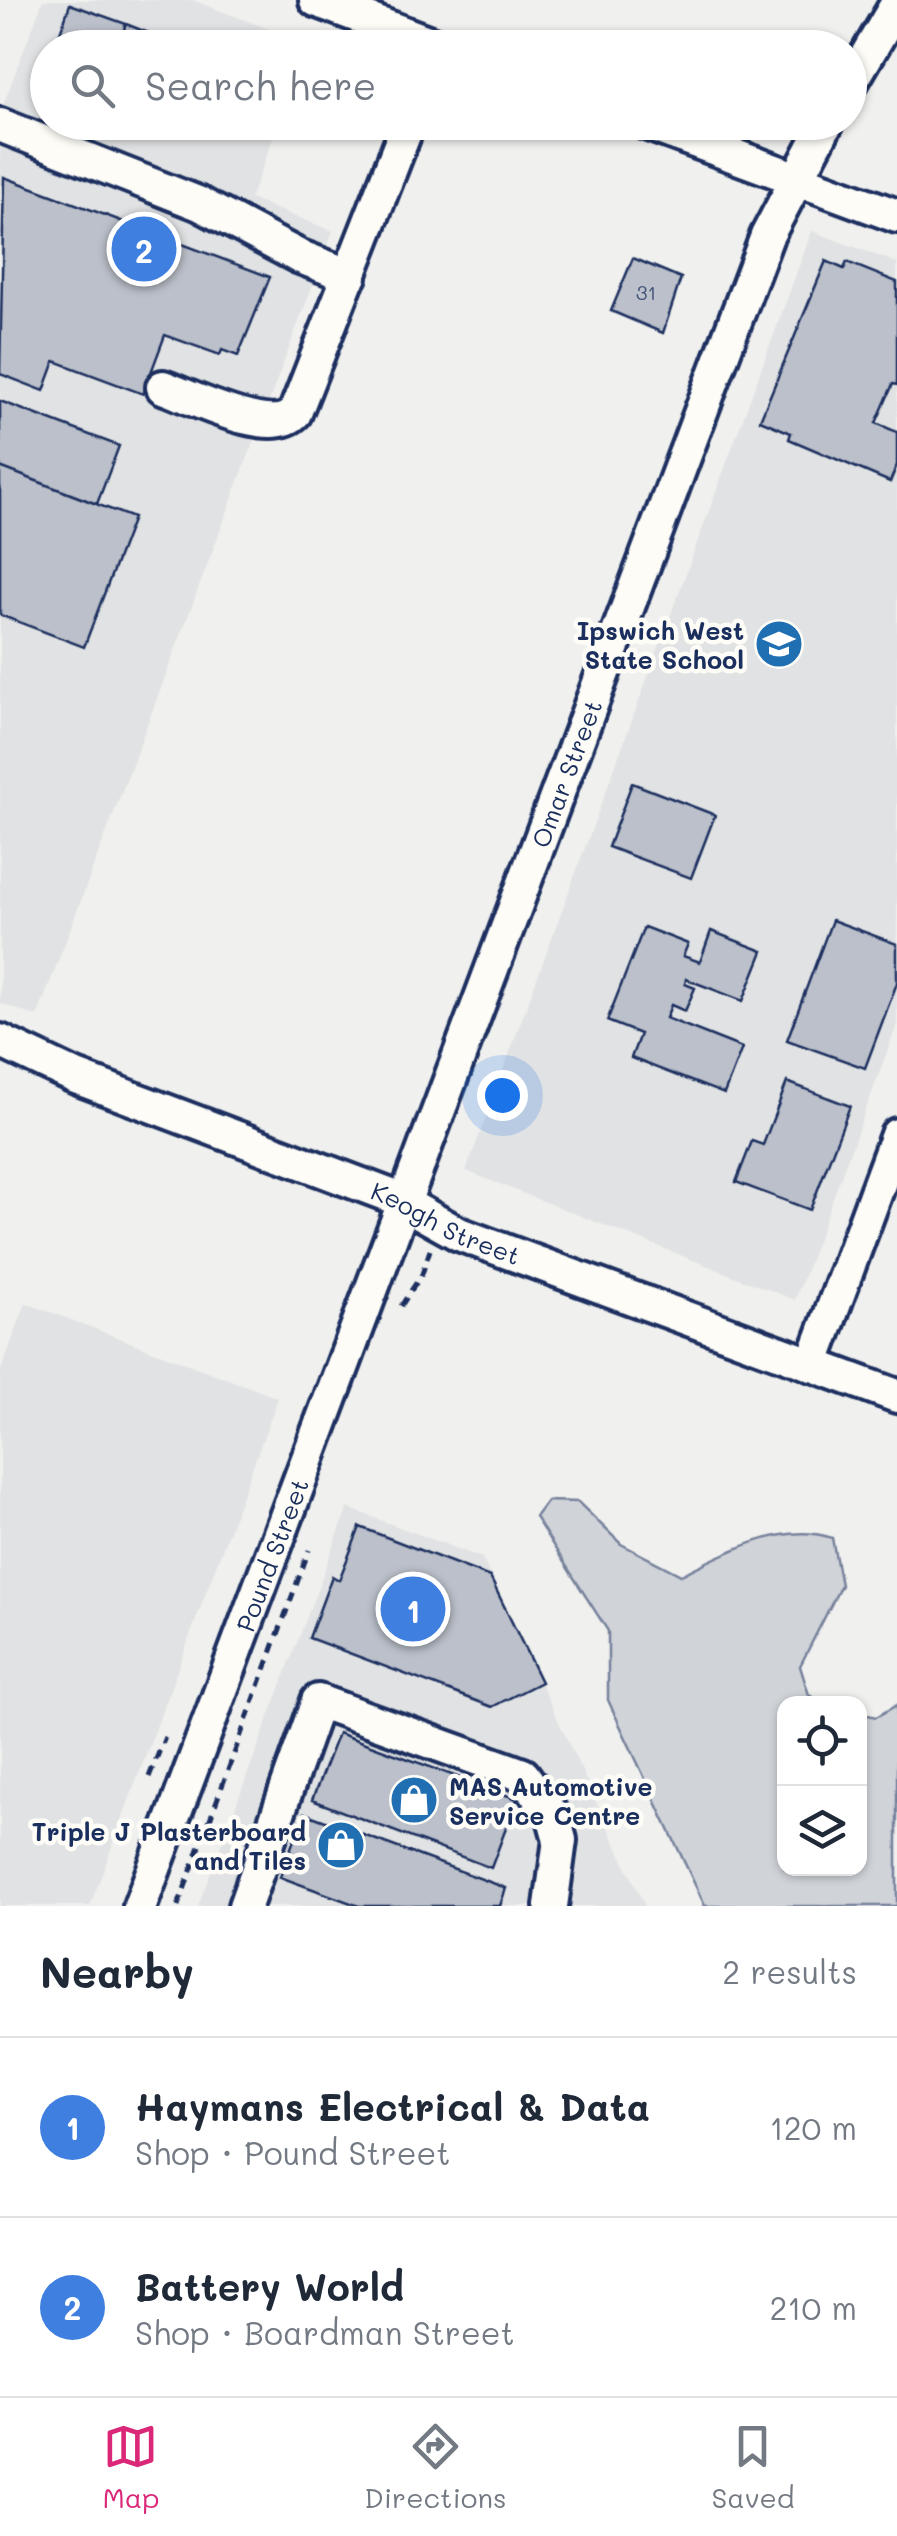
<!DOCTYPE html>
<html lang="en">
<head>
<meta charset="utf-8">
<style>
	:root { --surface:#fff; --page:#f2f2f3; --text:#1f2937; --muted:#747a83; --line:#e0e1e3; --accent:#db2777 }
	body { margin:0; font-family:Mali,sans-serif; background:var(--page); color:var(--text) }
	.controls { position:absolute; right:30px; bottom:30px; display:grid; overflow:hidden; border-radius:20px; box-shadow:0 2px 8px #0004 }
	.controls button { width:90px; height:90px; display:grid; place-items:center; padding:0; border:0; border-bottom:2px solid var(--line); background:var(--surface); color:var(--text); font:50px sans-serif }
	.you { position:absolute; left:502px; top:1095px; width:35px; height:35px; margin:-25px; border:8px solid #fff; border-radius:50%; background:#1a73e8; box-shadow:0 0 0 15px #1a73e833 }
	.badge { display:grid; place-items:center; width:65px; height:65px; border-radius:50%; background:var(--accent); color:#fff; font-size:32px; font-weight:700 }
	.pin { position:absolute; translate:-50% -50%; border:5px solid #fff; box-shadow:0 2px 10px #0006 }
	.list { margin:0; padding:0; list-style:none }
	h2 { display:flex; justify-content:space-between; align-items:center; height:130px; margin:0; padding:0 40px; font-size:42px }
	h2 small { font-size:32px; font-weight:400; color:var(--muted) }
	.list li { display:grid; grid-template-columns:65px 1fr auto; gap:30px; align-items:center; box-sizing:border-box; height:180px; padding:0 40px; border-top:2px solid var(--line) }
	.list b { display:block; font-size:38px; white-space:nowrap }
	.list p { margin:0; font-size:32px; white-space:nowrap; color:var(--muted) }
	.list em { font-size:32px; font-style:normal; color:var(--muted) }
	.icon { flex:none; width:55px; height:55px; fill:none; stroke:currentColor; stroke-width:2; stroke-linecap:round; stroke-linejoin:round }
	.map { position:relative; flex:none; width:897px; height:1906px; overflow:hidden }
	.search { position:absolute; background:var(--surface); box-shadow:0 2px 8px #0004; left:30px; right:30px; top:30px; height:110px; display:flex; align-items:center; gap:25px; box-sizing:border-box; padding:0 35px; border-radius:55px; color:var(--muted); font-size:38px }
	.sheet { height:490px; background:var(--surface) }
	nav { display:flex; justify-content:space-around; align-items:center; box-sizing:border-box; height:140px; border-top:2px solid var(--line); background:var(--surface); font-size:28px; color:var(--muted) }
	nav a { display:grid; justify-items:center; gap:5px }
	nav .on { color:var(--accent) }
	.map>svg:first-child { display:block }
	.built { fill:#e0e2e3 }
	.green { fill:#d0d3d8; stroke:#76819b; stroke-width:2.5 }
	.building { fill:#bbc0ca; stroke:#1b2f5e; stroke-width:2.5 }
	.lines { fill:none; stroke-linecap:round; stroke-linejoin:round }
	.minor-casing { stroke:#1b2f5e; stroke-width:40 }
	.path { stroke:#1b2f5e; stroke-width:5; stroke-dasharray:10 8; stroke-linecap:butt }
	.minor { stroke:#fdfcf7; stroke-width:32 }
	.labels { text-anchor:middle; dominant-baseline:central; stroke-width:9; stroke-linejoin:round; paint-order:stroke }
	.number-label { font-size:20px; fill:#435379 }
	.poi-label { font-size:25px; font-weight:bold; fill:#1b2f5e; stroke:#fdfcf7; text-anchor:end }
	.street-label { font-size:25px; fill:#1b2f5e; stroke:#fdfcf7 }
</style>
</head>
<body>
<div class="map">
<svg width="897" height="1906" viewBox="0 0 897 1906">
	<rect width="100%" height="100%" fill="#f0f0ee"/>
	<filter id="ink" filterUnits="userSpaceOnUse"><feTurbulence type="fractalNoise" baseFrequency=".01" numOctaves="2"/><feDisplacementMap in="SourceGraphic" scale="20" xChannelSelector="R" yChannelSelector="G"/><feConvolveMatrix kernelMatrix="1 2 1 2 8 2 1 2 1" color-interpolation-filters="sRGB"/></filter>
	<g filter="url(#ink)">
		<!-- built -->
		<path class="built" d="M43,0h149l117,44 -1,3 -260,1v74l231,1 -29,76 83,32 -296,786 -37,-14v-890z
			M812,231l85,32v762l-102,275 -329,-129z
			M26,1303l252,95 -188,508h-90v-533z
			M348,1508l134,50 163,348h-447z"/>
		<!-- green -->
		<path class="green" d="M547,1501l31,1 43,42 60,31c43,-22 103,-54 151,-37l9,47 -41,81 9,29 14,8 -39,1v164h76v-155l16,4 21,-12v201h-192l-97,-206v-69l-73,-114z"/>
		<!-- building -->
		<path class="building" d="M70,4l56,20 -9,24 -61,-4z
			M126,24l38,15 -3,9h-44z
			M4,177l266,100 -32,79 -16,-6 -2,5 -55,-20 -22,59 -88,-33 -11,30 -44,-17z
			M633,258l48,20 -18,55 -52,-22z
			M826,261l18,8 3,-7 50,20v103l-4,-1 -17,39 21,9v33l-7,17 -101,-43 2,-6 -31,-13z
			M0,401l119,45 -22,58 -97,-37z
			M0,467l133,51 -49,129 -84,-32z
			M632,783l83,32 -24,63 -83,-31z
			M832,920l65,24v39l-32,85 -78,-28z
			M644,927l44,17 -5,12 17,6 11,-31 52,20 -20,50 -57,-22 -1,5 10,4 -10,23 -14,-6 -5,13 76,30 -18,46 -93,-36 9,-24 -33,-13z
			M787,1082l63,24 -40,104 -74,-28 16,-41 11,4z
			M360,1527l130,50 51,105 -49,25 -183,-69 23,-62 7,4z
			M338,1733l179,66 -26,69 -179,-68z
			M304,1813l202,75 -6,18h-141l-79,-29z"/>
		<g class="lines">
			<!-- minor casing -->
			<g class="minor-casing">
				<g id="minor">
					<path d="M316,0l127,48"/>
					<path d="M850,84l47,-80"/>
					<path d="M643,122l254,94"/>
					<path d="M0,125l200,79 98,52 52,20"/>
					<path d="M163,387c30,11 108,51 132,26l114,-291"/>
					<path id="s1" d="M0,1041l76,36 315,119 68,38 438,162"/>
					<path d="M812,1365l85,-230"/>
					<path id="s2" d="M140,1906c208,-557 420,-1112 627,-1670l60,-114"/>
					<path d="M245,1906l73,-205 205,74 31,43 6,22 -9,66"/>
				</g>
			</g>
			<!-- path -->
			<path class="path" d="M401,1306l21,-32 8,-24
				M149,1777l16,-40
				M178,1906l131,-356"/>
			<!-- minor -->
			<use href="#minor" class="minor"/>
		</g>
	</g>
	<!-- icons -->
	<defs>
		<g id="school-disc" transform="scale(2.5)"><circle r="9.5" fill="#1f6fb2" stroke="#fdfcf7"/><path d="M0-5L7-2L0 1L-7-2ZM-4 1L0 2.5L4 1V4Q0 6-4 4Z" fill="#fff"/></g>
		<g id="shop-disc" transform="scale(2.5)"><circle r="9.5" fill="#1f6fb2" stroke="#fdfcf7"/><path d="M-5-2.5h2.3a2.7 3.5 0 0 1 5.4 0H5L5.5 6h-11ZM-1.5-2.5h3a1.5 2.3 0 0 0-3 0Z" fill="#fff"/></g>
	</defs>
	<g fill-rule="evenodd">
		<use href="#school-disc" x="779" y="644"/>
		<use href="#shop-disc" x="414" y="1800"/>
		<use href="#shop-disc" x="341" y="1845"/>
	</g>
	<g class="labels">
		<!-- number labels -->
		<g class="number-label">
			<text x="646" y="292">31</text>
		</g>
		<!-- poi labels -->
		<g class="poi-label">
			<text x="744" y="630">Ipswich West<tspan x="744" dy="29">State School</tspan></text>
			<text x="449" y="1786" text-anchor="start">MAS Automotive<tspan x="449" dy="29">Service Centre</tspan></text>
			<text x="306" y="1831">Triple J Plasterboard<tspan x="306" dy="29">and Tiles</tspan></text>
		</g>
		<!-- street labels -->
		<g class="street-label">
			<text stroke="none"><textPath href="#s2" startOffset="1210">Omar Street</textPath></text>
			<text stroke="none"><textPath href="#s1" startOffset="482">Keogh Street</textPath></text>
			<text stroke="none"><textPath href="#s2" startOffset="375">Pound Street</textPath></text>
		</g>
	</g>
</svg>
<div class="controls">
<button><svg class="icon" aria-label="locate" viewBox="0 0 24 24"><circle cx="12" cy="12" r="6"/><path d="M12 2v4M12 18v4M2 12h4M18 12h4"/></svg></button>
<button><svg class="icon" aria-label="layers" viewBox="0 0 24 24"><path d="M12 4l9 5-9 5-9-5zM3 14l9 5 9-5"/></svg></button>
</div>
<div class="you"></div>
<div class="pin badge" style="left:413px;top:1609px;background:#3f7fe0">1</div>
<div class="pin badge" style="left:144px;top:249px;background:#3f7fe0">2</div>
<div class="search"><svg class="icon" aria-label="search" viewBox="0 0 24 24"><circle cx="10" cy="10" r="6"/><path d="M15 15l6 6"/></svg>Search here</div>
</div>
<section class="sheet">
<h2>Nearby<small>2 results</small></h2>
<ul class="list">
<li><span class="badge" style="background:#3f7fe0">1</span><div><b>Haymans Electrical &amp; Data</b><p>Shop · Pound Street</p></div><em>120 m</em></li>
<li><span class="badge" style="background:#3f7fe0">2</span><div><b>Battery World</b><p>Shop · Boardman Street</p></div><em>210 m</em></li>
</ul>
</section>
<nav>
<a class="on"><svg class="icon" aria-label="map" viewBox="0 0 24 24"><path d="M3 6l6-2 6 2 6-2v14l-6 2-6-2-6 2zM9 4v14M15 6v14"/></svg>Map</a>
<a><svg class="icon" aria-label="directions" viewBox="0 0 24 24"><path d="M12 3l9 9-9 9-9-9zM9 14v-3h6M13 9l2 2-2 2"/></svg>Directions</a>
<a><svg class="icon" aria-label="saved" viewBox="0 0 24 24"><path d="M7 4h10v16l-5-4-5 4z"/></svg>Saved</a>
</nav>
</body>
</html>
